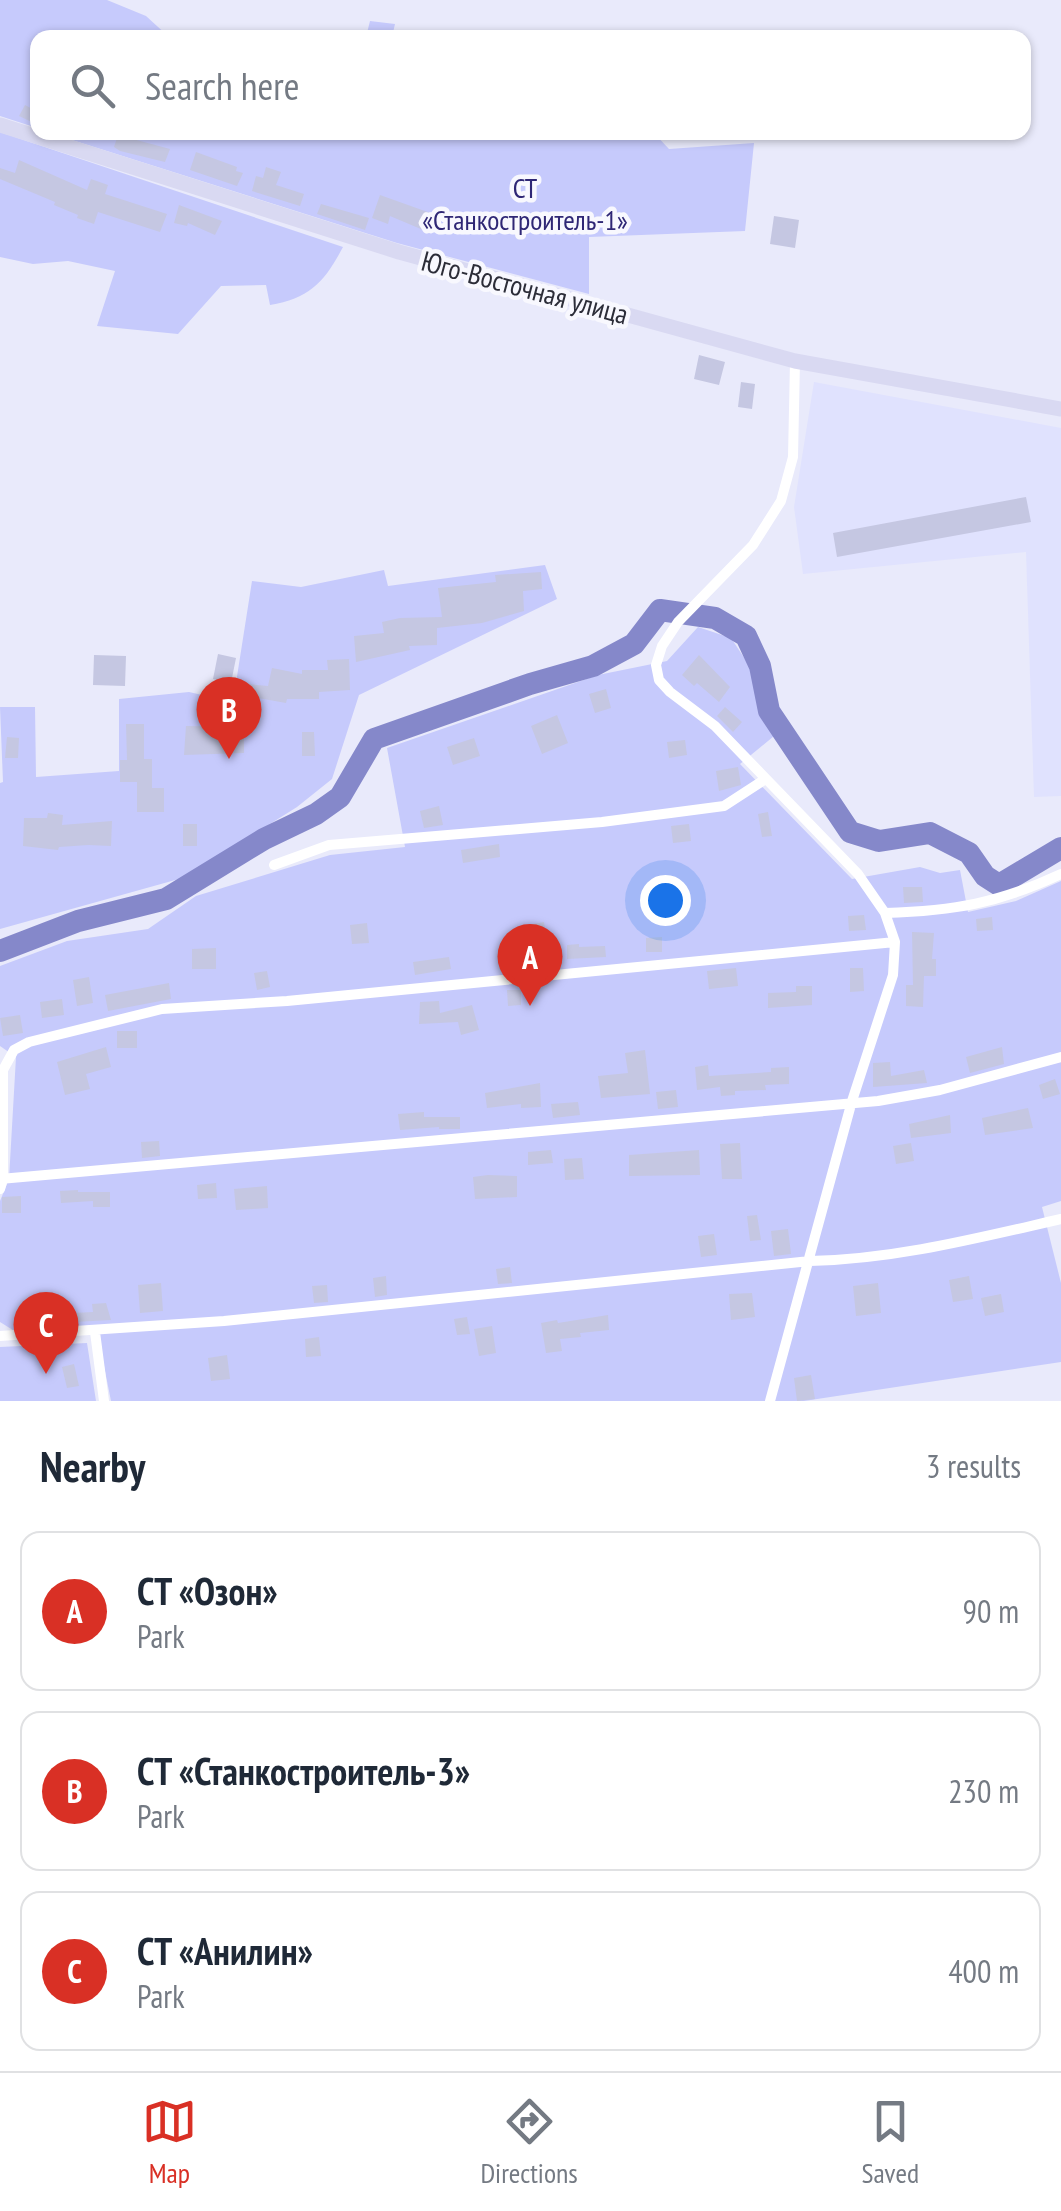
<!DOCTYPE html>
<html lang="en">
<head>
<meta charset="utf-8">
<style>
	:root { --surface:#fff; --page:#f6f6f7; --text:#1f2937; --muted:#747a83; --line:#e0e1e3; --accent:#d93025 }
	body { margin:0; font-family:"PT Sans Narrow",sans-serif; background:var(--page); color:var(--text) }
	.you { position:absolute; left:665px; top:900px; width:35px; height:35px; margin:-25px; border:8px solid #fff; border-radius:50%; background:#1a73e8; box-shadow:0 0 0 15px #1a73e833 }
	.badge { display:grid; place-items:center; width:65px; height:65px; border-radius:50%; background:var(--accent); color:#fff; font-size:32px; font-weight:700 }
	.pin { position:absolute; translate:-50% -82px; filter:drop-shadow(0 2px 5px #0008) }
	.pin::after { content:''; position:absolute; top:52px; width:35px; height:30px; background:inherit; clip-path:polygon(0 0,100% 0,50% 100%) }
	.list { margin:0; padding:0; list-style:none }
	h2 { display:flex; justify-content:space-between; align-items:center; height:130px; margin:0; padding:0 40px; font-size:42px }
	h2 small { font-size:32px; font-weight:400; color:var(--muted) }
	.list li { display:grid; grid-template-columns:65px 1fr auto; gap:30px; align-items:center; box-sizing:border-box; height:160px; margin:0 20px 20px; padding:0 20px; border:2px solid var(--line); border-radius:20px }
	.list b { display:block; font-size:38px; white-space:nowrap }
	.list p { margin:0; font-size:32px; white-space:nowrap; color:var(--muted) }
	.list em { font-size:32px; font-style:normal; color:var(--muted) }
	.icon { flex:none; width:55px; height:55px; fill:none; stroke:currentColor; stroke-width:2; stroke-linecap:round; stroke-linejoin:round }
	.map { position:relative; flex:none; width:1061px; height:1401px; overflow:hidden }
	.search { position:absolute; background:var(--surface); box-shadow:0 2px 8px #0004; left:30px; right:30px; top:30px; height:110px; display:flex; align-items:center; gap:25px; box-sizing:border-box; padding:0 35px; border-radius:20px; color:var(--muted); font-size:38px }
	.sheet { height:670px; background:var(--surface) }
	nav { display:flex; justify-content:space-around; align-items:center; box-sizing:border-box; height:140px; border-top:2px solid var(--line); background:var(--surface); font-size:28px; color:var(--muted) }
	nav a { display:grid; justify-items:center; gap:5px }
	nav .on { color:var(--accent) }
	.map>svg:first-child { display:block }
	.built { fill:#e0e2fe }
	.green { fill:#c6cafc }
	.lines { fill:none; stroke-linecap:round; stroke-linejoin:round }
	.river { stroke:#8588ca; stroke-width:22 }
	.building { fill:#c5c7e2 }
	.street { stroke:#fff; stroke-width:10 }
	.secondary { stroke:#d9d9f2; stroke-width:15 }
	.labels { text-anchor:middle; dominant-baseline:central; stroke-width:9; stroke-linejoin:round; paint-order:stroke }
	.park-label { font-size:28px; fill:#2f2775; stroke:#f8f8fe }
	.street-label { font-size:28px; fill:#2c2d38; stroke:#f8f8fe }
</style>
</head>
<body>
<div class="map">
<svg width="1061" height="1401" viewBox="0 0 1061 1401">
	<rect width="100%" height="100%" fill="#e9eafb"/>
	<!-- built -->
	<path class="built" d="M814,382l247,46v368l-27,1 -8,-245 -223,22 -9,-67z"/>
	<!-- green -->
	<path class="green" d="M0,0h107l39,16 23,21 -131,1 -1,90 -37,-12z
		M370,21l25,3 -3,13h-26z
		M0,132l343,115c-18,34 -32,51 -73,58l-4,-20 -45,1 -43,48 -81,-8 18,-55 -47,-10 -35,3 -33,-7z
		M434,132l20,8 2,-8h197l16,17 85,-6 -9,88 -156,6v57l-192,-51 -347,-110z
		M545,565l12,34 -198,96 -27,84 -35,28 -111,70 -186,52v-146l3,-1 -3,-75h35l1,70 83,-6v-72l70,-7 44,10 19,-121 49,6 83,-17 4,16z
		M698,627l33,11 20,30 23,68 -34,28 112,115 68,-12 20,6 20,-3 8,42 48,-11 45,-20v320l-19,6 19,76v79l-257,39h-693l-15,-75 -80,6 -16,-10v-121l9,-22 7,-122 -16,-11v-80l67,-25 81,-12 48,-33 134,-41 75,-8 -18,-99 211,-73 69,-14z
		M87,1343l9,58h-96v-54z"/>
	<g class="lines">
		<!-- river -->
		<path class="river" d="M0,951l78,-30 88,-22 98,-60 52,-25 24,-17 34,-58 156,-55 63,-18 41,-22 26,-34 55,8 31,18 14,30 9,45 81,121 29,9 51,-8 39,20 16,23 14,9 62,-37"/>
	</g>
	<!-- building -->
	<path class="building" d="M25,105l13,7v13l-19,-9z
		M118,135l52,14 -5,13 -45,-11 -6,-4z
		M196,152l41,15 -1,4 7,2 -6,13 -47,-16z
		M19,160l68,30 4,-11 17,6 -3,9 62,20 -7,18 -62,-20 -4,12 -17,-6 1,-3 -24,-10 1,-3 -55,-23v-11l15,5z
		M266,167l15,5 -5,13 28,9 -4,12 -48,-15 4,-15 7,2z
		M380,195l56,20 -8,17 -38,-16 -2,8 -16,-6z
		M321,204l48,14 -4,12 -48,-16z
		M179,205l43,16 -7,14 -27,-12 -1,3 -13,-3z
		M774,216l25,4 -4,28 -25,-4z
		M699,355l26,7 -6,23 -25,-6z
		M741,382l14,2 -3,25 -14,-2z
		M1026,497l5,25 -194,35 -4,-24z
		M541,572l1,17 -19,2 1,20 -42,12 -45,5v17l-28,1 1,4 -54,12 -2,-26 30,-3 -2,-11 18,-4 42,-1 -4,-29 58,-6 -1,-7z
		M218,654l18,4 -5,25 -18,-4z
		M94,655l32,1 -1,30 -32,-1z
		M699,655l31,32 -11,15 -22,-19 -3,3 -12,-11z
		M349,659l1,31 -31,2v7h-32l-1,4 -33,-6 -1,5 -16,-1 1,-18 31,3 4,-18 30,6v-4h26l-1,-10z
		M606,689l5,19 -16,5 -6,-19z
		M725,707l17,15 -9,10 -16,-16z
		M557,715l11,28 -26,11 -11,-28z
		M126,724h18v35h8v29h12v24h-27v-30h-17v-22h7z
		M186,726l58,1v26l-60,2z
		M302,732h12l1,24h-13z
		M7,737l12,1 -1,20h-13z
		M474,738l6,18 -27,9 -6,-18z
		M685,740l2,15 -18,3 -2,-16z
		M738,767l3,18 -22,6 -3,-20z
		M439,806l4,19 -19,3 -4,-17z
		M768,812l4,24 -10,1 -4,-23z
		M48,813l15,2 -1,10 50,-4 -1,25 -23,-1 -29,2 -1,3 -35,-4 1,-28h23z
		M183,824h14v22h-14z
		M689,824l2,17 -18,2 -2,-17z
		M499,844l1,13 -37,6 -2,-13z
		M903,887h19l1,15 -19,1z
		M864,915l2,15 -17,1 -1,-15z
		M992,917l1,13 -16,1 -1,-12z
		M544,922l4,28 -22,3 -4,-27z
		M367,923l2,20 -17,1 -2,-19z
		M912,932l22,1 -2,26h4v17h-12l-1,31 -17,-1v-21h7z
		M662,937v15h-16v-14z
		M579,944v3l26,-1 1,11 -39,2v-14z
		M216,948v21h-24v-20z
		M449,957l2,12 -36,6 -2,-13z
		M736,968l2,18 -29,3 -2,-18z
		M850,968h13l1,23 -14,1z
		M267,971l3,16 -13,3 -3,-17z
		M89,977l4,26 -16,3 -4,-26z
		M169,983l2,16 -63,12 -3,-16z
		M796,986h16v19l-44,3v-15l28,-1z
		M507,990h14v15l-13,1z
		M62,999l2,16 -22,3 -2,-16z
		M439,1001l1,12 32,-8 7,25 -18,5 -3,-13 -39,2 1,-22z
		M20,1015l3,18 -20,3 -3,-18z
		M117,1031h20v17h-20z
		M106,1047l5,20 -25,7 4,15 -25,6 -8,-33z
		M1002,1047l2,17 -34,9 -4,-16z
		M645,1050l5,44 -49,4 -3,-22 30,-3 -3,-20z
		M890,1062l1,14 33,-6 3,13 -54,4v-24z
		M708,1065l1,11 62,-4v-4l18,-1v17l-24,1 1,5 -31,1v4l-14,1 -1,-9 -23,3 -2,-23z
		M1055,1079l5,15 -17,5 -4,-14z
		M540,1083l1,24 -20,1v-4l-34,4 -2,-15z
		M676,1090l2,17 -20,2 -2,-17z
		M578,1102l2,13 -27,3 -2,-14z
		M1028,1108l5,20 -48,7 -3,-17z
		M424,1112v5h36v12h-21v-2l-39,3 -2,-16z
		M950,1115l1,18 -40,5 -2,-14z
		M159,1141l1,15 -18,2 -1,-16z
		M740,1143l2,36h-20l-2,-35z
		M911,1143l3,18 -18,3 -3,-18z
		M551,1150l2,13 -25,2v-13z
		M699,1150l1,25 -71,1v-21z
		M582,1158l2,21 -19,1 -1,-21z
		M488,1175l29,1v21l-42,2 -2,-22z
		M216,1183l1,15 -19,1 -1,-14z
		M267,1186l1,22 -32,2 -2,-21z
		M78,1190v2h32v15h-17v-6l-32,2 -1,-12z
		M21,1196v17h-19v-16z
		M757,1215l4,25 -11,1 -3,-25z
		M788,1229l3,25 -17,2 -3,-25z
		M714,1234l3,21 -16,2 -3,-21z
		M510,1267l2,16 -14,1 -2,-15z
		M386,1276l1,19 -12,2 -2,-19z
		M969,1276l4,23 -20,3 -4,-22z
		M161,1283l2,28 -23,2 -2,-28z
		M878,1283l3,30 -25,3 -3,-30z
		M327,1285l1,17 -14,1 -2,-17z
		M752,1293l3,24 -24,3 -2,-26z
		M1001,1294l3,18 -19,4 -4,-18z
		M106,1303l5,17 -37,2v-9l19,-1 -1,-8z
		M608,1315l1,15 -29,3 1,4 -21,2 2,12 -16,2 -5,-30 16,-3 1,3z
		M467,1317l3,17 -13,1 -3,-16z
		M492,1326l4,27 -17,3 -5,-27z
		M319,1337l2,19 -15,1 -1,-18z
		M227,1355l3,24 -19,2 -3,-23z
		M74,1364l5,22 -12,2 -5,-21z
		M811,1375l4,24 -18,2 -3,-23z"/>
	<g class="lines">
		<!-- street -->
		<path class="street" d="M274,865l55,-20 273,-23 122,-16 40,-26
			M885,913c69,-2 114,-10 176,-39
			M0,1179l878,-78 62,-11 121,-33
			M0,1189l3,-10v-109l11,-20 15,-8 133,-33 125,-8 608,-59
			M95,1332l9,69
			M0,1336l224,-15 586,-60c86,-2 167,-23 251,-42
			M770,1401l82,-300 41,-126 2,-33 -10,-29 -27,-39 -143,-148 -45,-34 -11,-12 -3,-15 6,-19 16,-24 75,-77 28,-44 12,-44 2,-96"/>
		<!-- secondary -->
		<path class="secondary" d="M0,125l399,127 396,109 266,48"/>
	</g>
	<g class="labels">
		<!-- park labels -->
		<g class="park-label">
			<text x="525" y="187">СТ<tspan x="525" dy="32">«Станкостроитель-1»</tspan></text>
		</g>
		<!-- street labels -->
		<g class="street-label">
			<text transform="translate(525 287) rotate(15)">Юго-Восточная улица</text>
		</g>
	</g>
</svg>
<div class="you"></div>
<div class="pin badge" style="left:530px;top:1006px">A</div>
<div class="pin badge" style="left:229px;top:759px">B</div>
<div class="pin badge" style="left:46px;top:1374px">C</div>
<div class="search"><svg class="icon" aria-label="search" viewBox="0 0 24 24"><circle cx="10" cy="10" r="6"/><path d="M15 15l6 6"/></svg>Search here</div>
</div>
<section class="sheet">
<h2>Nearby<small>3 results</small></h2>
<ul class="list">
<li><span class="badge">A</span><div><b>СТ «Озон»</b><p>Park</p></div><em>90 m</em></li>
<li><span class="badge">B</span><div><b>СТ «Станкостроитель-3»</b><p>Park</p></div><em>230 m</em></li>
<li><span class="badge">C</span><div><b>СТ «Анилин»</b><p>Park</p></div><em>400 m</em></li>
</ul>
</section>
<nav>
<a class="on"><svg class="icon" aria-label="map" viewBox="0 0 24 24"><path d="M3 6l6-2 6 2 6-2v14l-6 2-6-2-6 2zM9 4v14M15 6v14"/></svg>Map</a>
<a><svg class="icon" aria-label="directions" viewBox="0 0 24 24"><path d="M12 3l9 9-9 9-9-9zM9 14v-3h6M13 9l2 2-2 2"/></svg>Directions</a>
<a><svg class="icon" aria-label="saved" viewBox="0 0 24 24"><path d="M7 4h10v16l-5-4-5 4z"/></svg>Saved</a>
</nav>
</body>
</html>
